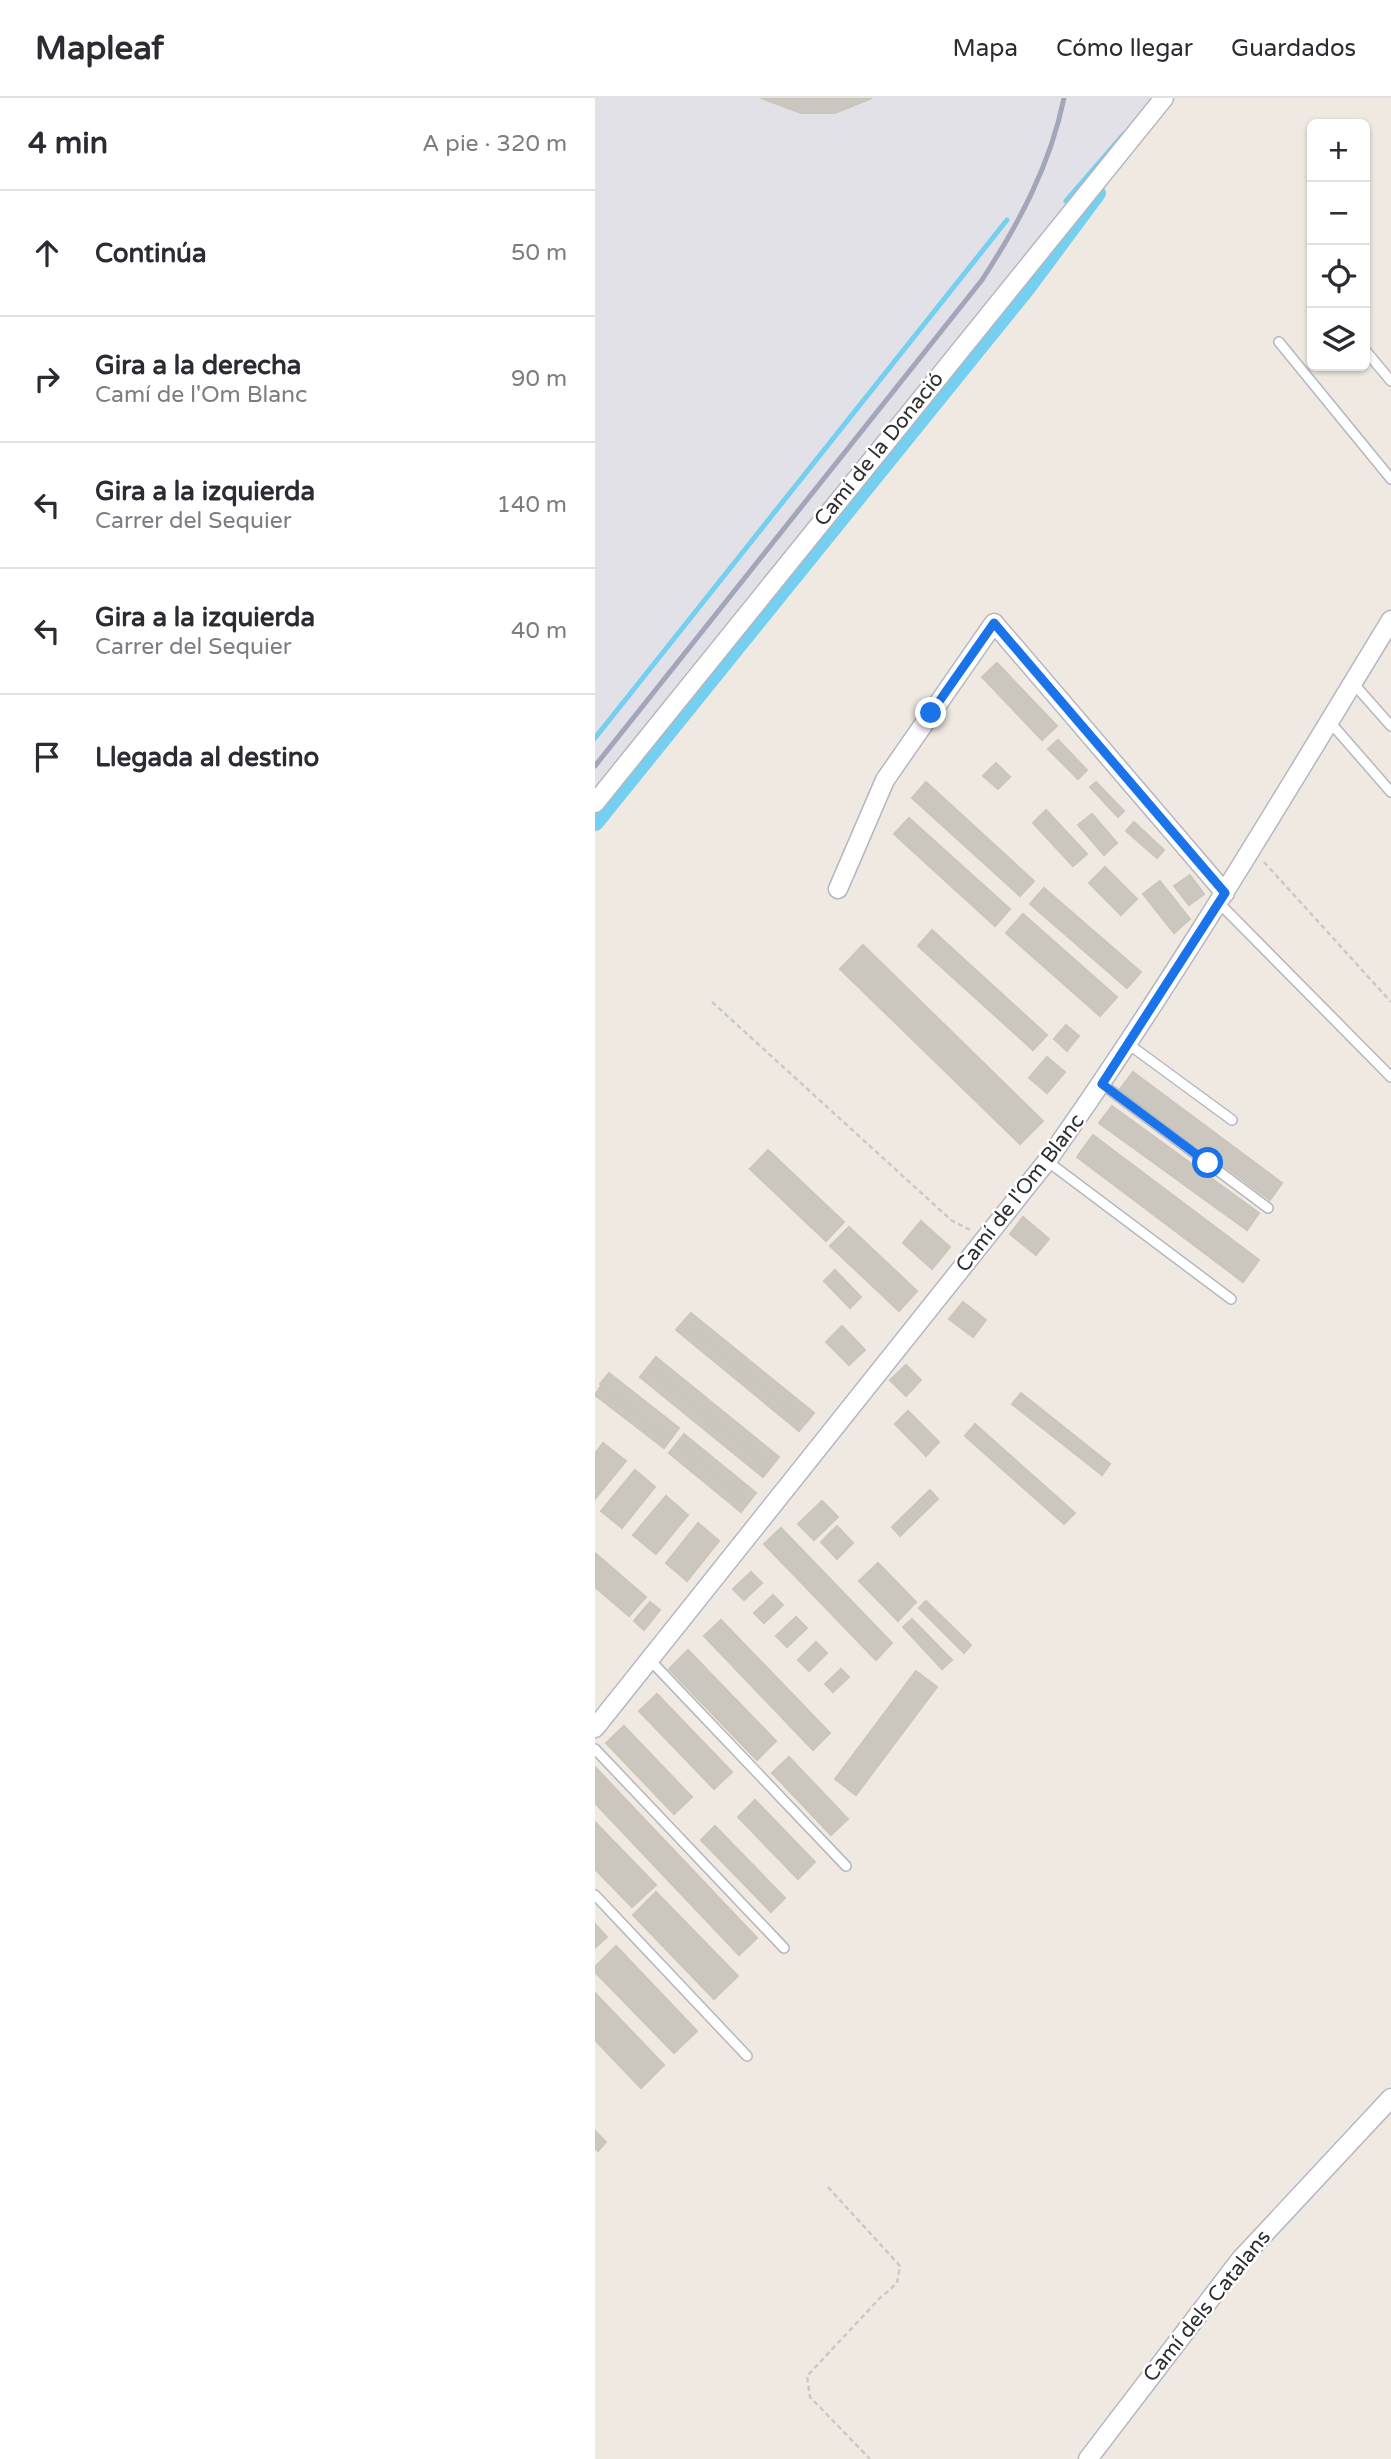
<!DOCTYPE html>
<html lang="es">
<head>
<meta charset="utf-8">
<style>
	:root { --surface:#fff; --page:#f2f2f3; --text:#2b2b33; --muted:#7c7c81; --line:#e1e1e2 }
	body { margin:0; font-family:"Varela Round",sans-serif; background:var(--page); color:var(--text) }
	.controls { position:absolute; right:21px; top:21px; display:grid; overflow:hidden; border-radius:10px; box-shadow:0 2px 5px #0004 }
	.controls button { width:63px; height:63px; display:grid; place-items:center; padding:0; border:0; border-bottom:2px solid var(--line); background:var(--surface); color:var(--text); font:35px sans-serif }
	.stop { position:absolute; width:21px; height:21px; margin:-16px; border:5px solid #1a73e8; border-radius:50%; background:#fff }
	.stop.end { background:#1a73e8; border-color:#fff; box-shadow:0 2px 7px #0008 }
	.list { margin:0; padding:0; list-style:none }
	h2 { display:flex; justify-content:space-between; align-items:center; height:91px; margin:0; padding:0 28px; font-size:30px }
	h2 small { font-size:23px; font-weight:400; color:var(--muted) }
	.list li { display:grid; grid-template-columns:46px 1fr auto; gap:21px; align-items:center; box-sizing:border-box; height:126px; padding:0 28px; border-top:2px solid var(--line) }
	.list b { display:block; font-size:26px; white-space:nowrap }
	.list p { margin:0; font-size:23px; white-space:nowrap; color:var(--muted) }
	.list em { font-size:23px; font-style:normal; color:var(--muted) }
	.icon { flex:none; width:38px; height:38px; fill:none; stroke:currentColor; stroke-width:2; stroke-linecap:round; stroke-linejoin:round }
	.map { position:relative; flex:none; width:796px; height:2361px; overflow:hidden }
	header { display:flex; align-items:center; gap:42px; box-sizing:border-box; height:98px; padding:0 35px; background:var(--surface); border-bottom:2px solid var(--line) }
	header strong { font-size:33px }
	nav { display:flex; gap:38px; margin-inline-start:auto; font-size:24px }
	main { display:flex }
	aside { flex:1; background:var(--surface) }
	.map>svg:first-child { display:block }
	.industrial { fill:#e3e1e8 }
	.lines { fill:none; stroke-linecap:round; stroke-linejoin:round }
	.stream { stroke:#75cff0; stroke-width:5 }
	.canal { stroke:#75cff0; stroke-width:18 }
	.building { fill:#cbc7bf; stroke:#cbc5ba; stroke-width:2 }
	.service-casing { stroke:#b4b7c1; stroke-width:12 }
	.minor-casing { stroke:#b4b7c1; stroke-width:21 }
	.path { stroke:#c9c9c9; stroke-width:2.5; stroke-dasharray:5 3.5; stroke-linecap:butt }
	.service { stroke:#fff; stroke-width:9 }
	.minor { stroke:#fff; stroke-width:18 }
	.rail { stroke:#a3a6b8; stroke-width:5 }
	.route { stroke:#1a73e8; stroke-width:9 }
	.labels { text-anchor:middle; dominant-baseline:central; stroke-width:5; stroke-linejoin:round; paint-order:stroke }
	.street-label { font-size:21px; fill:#2e2e2e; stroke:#fff }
</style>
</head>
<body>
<header>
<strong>Mapleaf</strong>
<nav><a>Mapa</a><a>Cómo llegar</a><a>Guardados</a></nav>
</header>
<main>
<aside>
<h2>4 min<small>A pie · 320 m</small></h2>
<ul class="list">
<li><svg class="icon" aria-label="ahead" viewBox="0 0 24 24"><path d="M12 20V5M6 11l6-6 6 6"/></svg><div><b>Continúa</b></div><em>50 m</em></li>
<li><svg class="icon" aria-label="right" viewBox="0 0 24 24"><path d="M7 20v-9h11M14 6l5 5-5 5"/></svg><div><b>Gira a la derecha</b><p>Camí de l'Om Blanc</p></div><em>90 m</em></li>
<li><svg class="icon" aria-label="left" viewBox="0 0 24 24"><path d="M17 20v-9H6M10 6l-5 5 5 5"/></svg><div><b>Gira a la izquierda</b><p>Carrer del Sequier</p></div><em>140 m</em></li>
<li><svg class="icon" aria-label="left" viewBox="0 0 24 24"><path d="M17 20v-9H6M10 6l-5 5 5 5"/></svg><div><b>Gira a la izquierda</b><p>Carrer del Sequier</p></div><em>40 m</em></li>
<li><svg class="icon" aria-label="arrive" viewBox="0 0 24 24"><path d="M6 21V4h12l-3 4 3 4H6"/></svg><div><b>Llegada al destino</b></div></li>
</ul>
</aside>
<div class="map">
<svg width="796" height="2361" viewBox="0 0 796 2361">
	<rect width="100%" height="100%" fill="#efe9e1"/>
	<!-- industrial -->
	<path class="industrial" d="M0,0h566l-566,716z"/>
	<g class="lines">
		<!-- stream -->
		<path class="stream" d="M471,103l58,-67
			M0,640l412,-518"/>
		<!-- canal -->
		<path class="canal" d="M0,724l433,-536 69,-93"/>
	</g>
	<!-- building -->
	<path class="building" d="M166,0h111l-37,15h-34z
		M402,565l60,63 -15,14 -60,-63z
		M463,642l29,30 -9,9 -30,-30z
		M401,665l14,14 -12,12 -15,-13z
		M331,684l108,99 -14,15 -108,-98z
		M501,684l28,29 -6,6 -28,-30z
		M451,712l41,44 -14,12 -40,-43z
		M497,716l25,29 -13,12 -26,-30z
		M314,720l101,91 -15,17 -101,-92z
		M539,724l30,28 -7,8 -31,-27z
		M510,769l32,32 -16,16 -32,-32z
		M595,777l14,19 -15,11 -15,-19z
		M565,783l30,38 -16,14 -31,-39z
		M449,790l97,84 -14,16 -97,-84z
		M428,816l94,83 -17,19 -94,-83z
		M337,832l115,105 -14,15 -115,-104z
		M268,847l180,176 -23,23 -180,-175z
		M471,927l13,11 -12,15 -13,-12z
		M452,959l18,15 -18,21 -18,-15z
		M538,974l149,111 -12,17 -150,-111z
		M517,1008l147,107 -12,17 -148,-107z
		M498,1037l166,125 -16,22 -166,-125z
		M173,1052l76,72 -18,19 -76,-72z
		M428,1119l26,22 -13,16 -26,-21z
		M326,1123l29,26 -18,22 -29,-26z
		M254,1129l68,64 -18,20 -69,-65z
		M240,1172l26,27 -11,11 -26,-27z
		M368,1204l23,18 -13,17 -24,-18z
		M96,1215l123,100 -8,10 -123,-101z
		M96,1215l123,100 -15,18 -123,-101z
		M247,1228l23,24 -16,15 -23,-23z
		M61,1259l123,100 -16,20 -123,-100z
		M311,1267l15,15 -15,16 -16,-16z
		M53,1269l122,100 -7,10 -123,-100z
		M14,1275l70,55 -9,12 -70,-56z
		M14,1275l70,55 -15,20 -69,-53z
		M426,1295l89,71 -8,11 -90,-71z
		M313,1313l31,31 -13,14 -31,-32z
		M380,1326l100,89 -11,11 -99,-88z
		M89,1336l72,59 -8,9 -71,-59z
		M89,1336l72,59 -15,19 -72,-59z
		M8,1345l23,18 -31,38v-45z
		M40,1372l20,17 -33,41 -21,-17z
		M335,1392l8,9 -38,37 -8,-9z
		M71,1398l22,19 -32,39 -23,-19z
		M227,1403l16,16 -24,23 -16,-16z
		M103,1425l21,18 -32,40 -21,-18z
		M242,1428l16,17 -16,16 -16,-17z
		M186,1430l111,115 -16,17 -112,-116z
		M0,1455l51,44 -17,19 -34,-29z
		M283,1465l38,39 -18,19 -39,-40z
		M156,1474l11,11 -18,17 -11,-11z
		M178,1497l10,10 -19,18 -10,-10z
		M331,1503l45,44 -7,8 -45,-45z
		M55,1504l10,8 -16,20 -10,-9z
		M201,1519l11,11 -20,19 -11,-11z
		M317,1521l40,41 -10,9 -39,-42z
		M126,1522l109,113 -17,17 -109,-114z
		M221,1544l11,11 -18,18 -11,-11z
		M93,1552l88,91 -19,19 -88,-91z
		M246,1571l8,8 -16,15 -8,-8z
		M321,1573l21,16 -81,108 -21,-16z
		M62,1596l75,78 -18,17 -75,-78z
		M29,1628l68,71 -18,17 -68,-71z
		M194,1659l59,62 -17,16 -59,-62z
		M0,1669l162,171 -18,17 -144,-152z
		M160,1702l60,62 -17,17 -60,-62z
		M0,1724l61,63 -24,22 -37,-38z
		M120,1728l70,72 -14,14 -70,-72z
		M61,1794l82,84 -24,23 -81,-84z
		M0,1826l12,13 -12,11z
		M21,1848l81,85 -23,22 -79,-81v-5z
		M0,1895l69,72 -23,23 -46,-48z
		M0,2033l11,11 -8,9 -3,-3z"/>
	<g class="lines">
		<!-- service casing -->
		<g class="service-casing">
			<path id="service" d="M684,244l112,137
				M770,252l26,31
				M758,585l38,43
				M734,623l62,71
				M624,805l172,174
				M532,945l105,77
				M507,986l166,124
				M452,1063l184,138
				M54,1561l197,207
				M0,1651l189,199
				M0,1797l152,161"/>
		</g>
		<!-- minor casing -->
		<g class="minor-casing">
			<path id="minor" d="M0,705l569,-705
				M243,791l47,-109 109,-157 231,270
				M0,1630l452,-567c124,-175 233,-359 344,-541
				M493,2361l152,-199 151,-162"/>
		</g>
		<!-- path -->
		<path class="path" d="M669,764l127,140
			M117,904l239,218 21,11
			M233,2089l72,79 -3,17 -18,16 -72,77 3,21 60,62"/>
		<!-- service -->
		<use href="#service" class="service"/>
		<!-- minor -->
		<use href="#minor" class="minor"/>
		<!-- rail -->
		<path class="rail" d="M0,668l387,-486c37,-57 68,-114 82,-182"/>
	</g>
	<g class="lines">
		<!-- route -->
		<path class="route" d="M336,615l63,-90 231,270 -123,191 106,79"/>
	</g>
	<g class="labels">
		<!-- street labels -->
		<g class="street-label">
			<text transform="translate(284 351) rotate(-51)">Camí de la Donació</text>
			<text transform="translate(425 1095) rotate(-52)">Camí de l'Om Blanc</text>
			<text transform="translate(612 2208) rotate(-51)">Camí dels Catalans</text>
		</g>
	</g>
</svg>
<div class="controls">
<button>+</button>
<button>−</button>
<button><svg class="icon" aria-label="locate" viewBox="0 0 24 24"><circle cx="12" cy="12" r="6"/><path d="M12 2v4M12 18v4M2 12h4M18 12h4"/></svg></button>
<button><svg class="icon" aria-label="layers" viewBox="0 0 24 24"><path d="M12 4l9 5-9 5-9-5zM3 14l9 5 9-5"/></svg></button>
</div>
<div class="stop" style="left:613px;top:1065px"></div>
<div class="stop end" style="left:336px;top:615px"></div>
</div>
</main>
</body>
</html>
